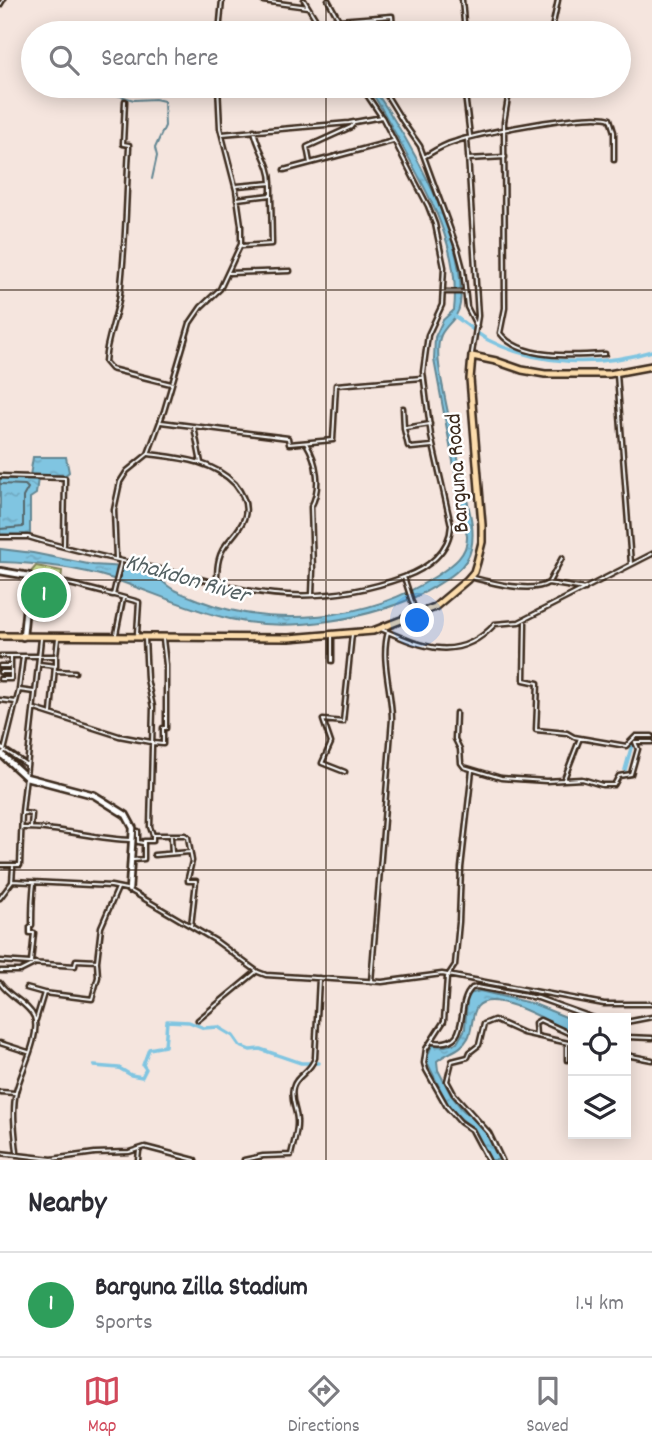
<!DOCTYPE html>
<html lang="en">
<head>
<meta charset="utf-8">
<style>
	:root { --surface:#fff; --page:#f2f2f3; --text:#2b2b33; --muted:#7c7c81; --line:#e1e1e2; --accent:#d1495b }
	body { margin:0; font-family:Dekko,sans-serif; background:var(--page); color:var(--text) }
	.controls { position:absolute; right:21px; bottom:21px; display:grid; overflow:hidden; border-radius:0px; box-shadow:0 4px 18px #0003 }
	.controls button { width:63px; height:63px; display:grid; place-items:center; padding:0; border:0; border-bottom:2px solid var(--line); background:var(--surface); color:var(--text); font:35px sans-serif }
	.you { position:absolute; left:418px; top:621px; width:24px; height:24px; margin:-18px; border:5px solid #fff; border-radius:50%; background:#1a73e8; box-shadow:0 0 0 10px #1a73e833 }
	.badge { display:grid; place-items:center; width:46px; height:46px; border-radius:50%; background:var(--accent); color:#fff; font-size:23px; font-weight:700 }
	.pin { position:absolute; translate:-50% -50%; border:4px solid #fff; box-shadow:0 2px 7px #0006 }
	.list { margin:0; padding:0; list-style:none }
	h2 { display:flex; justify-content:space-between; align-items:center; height:91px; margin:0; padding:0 28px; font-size:30px }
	h2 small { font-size:23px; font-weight:400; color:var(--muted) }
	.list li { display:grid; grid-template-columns:46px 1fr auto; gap:21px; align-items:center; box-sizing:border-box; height:105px; padding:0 28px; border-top:2px solid var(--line) }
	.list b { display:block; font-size:26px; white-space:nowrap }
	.list p { margin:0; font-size:23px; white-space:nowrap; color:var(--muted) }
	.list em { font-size:23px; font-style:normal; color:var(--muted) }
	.icon { flex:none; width:38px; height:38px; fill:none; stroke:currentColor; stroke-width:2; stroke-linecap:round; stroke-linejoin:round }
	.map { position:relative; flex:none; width:652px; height:1160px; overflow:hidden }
	.search { position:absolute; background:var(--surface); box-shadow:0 4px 18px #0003; left:21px; right:21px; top:21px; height:77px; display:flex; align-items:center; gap:18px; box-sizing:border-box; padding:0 24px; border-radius:38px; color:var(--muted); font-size:26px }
	.sheet { height:196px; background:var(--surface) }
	nav { display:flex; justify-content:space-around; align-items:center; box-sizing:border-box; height:98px; border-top:2px solid var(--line); background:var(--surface); font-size:19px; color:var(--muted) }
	nav a { display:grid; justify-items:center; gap:4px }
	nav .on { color:var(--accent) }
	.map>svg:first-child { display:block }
	.grass { fill:#cfe195; stroke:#85865a; stroke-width:2 }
	.water { fill:url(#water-ripples); stroke:#648793; stroke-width:2 }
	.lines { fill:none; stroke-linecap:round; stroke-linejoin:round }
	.shore { stroke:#57686c; stroke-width:2 }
	.stream { stroke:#648793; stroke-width:2 }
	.canal { stroke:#80c5e1; stroke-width:3.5 }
	.street-casing { stroke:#3b2a1e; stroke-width:7 }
	.secondary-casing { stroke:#3b2a1e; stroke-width:10 }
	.primary-casing { stroke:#3b2a1e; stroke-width:10 }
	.street { stroke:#fff; stroke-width:2 }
	.secondary { stroke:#fff; stroke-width:4.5 }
	.primary { stroke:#fcdcac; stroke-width:5 }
	.grid { fill:none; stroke:#3b2a1e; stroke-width:2; stroke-opacity:0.55 }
	.labels { text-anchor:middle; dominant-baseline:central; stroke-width:5; stroke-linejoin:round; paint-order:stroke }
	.street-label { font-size:23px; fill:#3b2a1e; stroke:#fff }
	.water-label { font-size:24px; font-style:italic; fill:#536062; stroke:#fff }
</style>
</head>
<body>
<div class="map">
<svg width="652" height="1160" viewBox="0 0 652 1160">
	<defs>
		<pattern id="water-ripples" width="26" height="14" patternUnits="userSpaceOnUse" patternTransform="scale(1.75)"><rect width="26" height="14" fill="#80c5e1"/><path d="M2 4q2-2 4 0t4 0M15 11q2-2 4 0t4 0" fill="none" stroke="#70a9c1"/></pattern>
	</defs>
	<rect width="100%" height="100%" fill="#f5e5de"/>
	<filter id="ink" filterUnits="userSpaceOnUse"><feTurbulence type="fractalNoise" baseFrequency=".0143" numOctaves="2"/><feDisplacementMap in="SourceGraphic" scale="14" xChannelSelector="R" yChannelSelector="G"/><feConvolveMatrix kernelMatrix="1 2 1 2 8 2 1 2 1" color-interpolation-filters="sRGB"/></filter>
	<g filter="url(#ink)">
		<!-- grass -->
		<path class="grass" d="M36,566l26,5 -5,47 -19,1 -13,-4 5,-42z"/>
		<!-- water -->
		<path class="water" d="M367,86h5c36,52 96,153 88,218 -2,15 -13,19 -19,31 -6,14 -1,38 2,53 6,32 14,65 21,98 4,21 12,42 7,63 -4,20 -27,32 -44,42 -53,28 -138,42 -197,28 -41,-9 -80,-28 -120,-41 -36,-11 -73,-15 -110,-16v-13l33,4 60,12 33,2 32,8c9,15 24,18 40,25 75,29 170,21 238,-24 15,-10 32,-20 31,-40l-33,-176 1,-23 8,-17 11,-10c7,-60 -26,-118 -54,-168 -11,-19 -20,-39 -33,-56z
			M33,457h33l3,15 -6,5 -25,1 -2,16 -6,4v37h-30v-58l36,1 -6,-2z
			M480,991l54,13 39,16v13c-18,-7 -80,-47 -96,-26 -6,8 -4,22 -9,31 -7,13 -21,14 -31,23l1,9 13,25 11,14 22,20 15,31h-9l-17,-31 -15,-13 -11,-13 -21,-43 6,-15 13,1 12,-3 8,-14 2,-32 2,-3z"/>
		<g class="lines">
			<!-- shore -->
			<path class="shore" d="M0,484l25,1 3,3 -5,9v30l-23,2"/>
			<!-- stream -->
			<path class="stream" d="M65,90h35l34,10 21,-1 9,2 1,25 -10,22 2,8 -5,23"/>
			<!-- canal -->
			<path class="canal" d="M453,315c12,8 23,18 35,25 50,26 111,27 164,11
				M625,770l8,-29 19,-3
				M94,1066l25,2 12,7 11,2 4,-8 -3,-4 6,-16 16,-3 2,-25 22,1 15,6 14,-1 15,9 7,10 10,4 10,-1 41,14h18"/>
			<!-- street casing -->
			<g class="street-casing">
				<path id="street" d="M304,0l20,33
					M328,0l18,33
					M462,0l3,33
					M263,1l45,6
					M0,5l3,-5
					M339,20l53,-4 1,15
					M345,32h120
					M219,33l3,-33
					M551,33l7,-33
					M361,86l20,30
					M381,86l22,36 17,24 38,104 5,19 4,38 10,20
					M464,86l6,50
					M520,86l-12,12 -4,24 1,186 -5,25c20,27 75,23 105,21
					M125,101l-2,43 6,1v3c-3,49 -3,97 -9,146 -3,23 -14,45 -15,68l6,7 60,15
					M467,139l11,177 -6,37
					M424,157c10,-6 19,-12 30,-15 23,-9 138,-31 156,-23l4,13v28
					M468,159l37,-2
					M310,163l-3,-16 44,-20 4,-5
					M284,170l109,-29
					M237,186l34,-3c0,-20 -14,-34 -17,-53
					M271,195v-11
					M237,199l34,-4 1,49 -30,2
					M229,273l61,-2
					M444,292h19
					M617,374l14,190
					M403,408l1,21 4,17 3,2 21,-2
					M161,422l127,16 1,6 44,-4 3,-55 86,-7
					M194,427l7,36
					M405,428l25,-4
					M306,443c11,18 16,44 5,64l2,63 -1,24
					M149,454c31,4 63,6 86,30 8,10 14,22 9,35 -4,11 -12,17 -19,27 -8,11 -8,24 -8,37
					M0,476l65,2 -1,67
					M0,537h28c46,14 93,24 140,34 23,5 45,12 68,17 58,13 113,9 168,-11 23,-8 46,-26 47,-52l-20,-89 -8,-64 5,-37 14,-30 2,-38 -9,-43 -7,-18 -44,-85 -2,-4 -33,6 -127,11
					M116,558l-2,-48 6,-28 7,-11 21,-17 16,-43 26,-88 11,-16 19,-18 21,-45v-19l-5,-35 -16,-62 -2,-42
					M404,577l11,34
					M470,577c19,5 61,17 78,6l37,6
					M62,582l51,13 8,-34
					M549,582l13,-24
					M114,595l25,7 -2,32
					M525,622l-1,58 14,3 -2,47 31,3 7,4 52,9 10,-10h16
					M381,629c43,19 78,34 114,-5l24,-2 133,-68
					M116,634l7,-35
					M332,636v25
					M145,638l2,41 6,28 -3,120 3,8h32l3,2 4,24 -4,17v3h8l-5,45
					M0,656h56l2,-18
					M39,664l17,2v-9
					M0,666h9
					M56,671l19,1
					M0,672h9
					M0,679h11v-23
					M19,689l4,-33
					M0,700l16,2 3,-12 15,2
					M35,709l84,27 32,6
					M51,713l4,-47
					M456,713l-1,26 5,10 1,14 3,4 37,11 45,3 36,-2 20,6h12l5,-9 12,-2 7,-25 -3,-7h17
					M153,743l10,1v-16h3v-63l-3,-26
					M0,747l27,18
					M3,755l13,-53
					M472,770l-11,98 -2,54 -4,43 -8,12 -3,44 -18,28 -2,14 2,7 21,37 13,15 12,8 16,30
					M345,772l-23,-9 9,-20 -8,-23 20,2 9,-88
					M564,779l16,-41
					M23,813l9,1 -1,13
					M22,828c37,-1 72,11 109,12
					M138,831v11l5,1
					M171,837l1,16
					M154,855l36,-3
					M133,860l11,-1v-18h9v-5
					M0,865h20l2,-53 19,-173
					M12,881l99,5 15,3
					M131,891l85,50 42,31 8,3 116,7 60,-8 162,30h48
					M0,898l12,-16 1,-15
					M0,961l75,5 1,-6 21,1 4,-34 17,-39
					M31,962l3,-29h-4v-6l2,-2c0,-15 0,-27 2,-42
					M0,971h20l16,-8
					M371,982l21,-263c0,-27 -12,-60 -4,-87
					M0,983c8,13 29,21 34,34 7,20 -14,56 -18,75 -4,19 -1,41 1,60
					M26,988l18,5 -8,27
					M44,993l48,6 6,-22 -1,-15
					M198,1020l58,-48
					M626,1022l26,-5
					M536,1035l-1,-12 5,-3 33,15
					M626,1037l26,1
					M433,1042c41,5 20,-36 39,-54l5,-1 61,11 56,20
					M0,1043l28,9
					M626,1055l26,5
					M567,1060v-17
					M0,1092l15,1
					M0,1153l52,6 43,-6 34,-1 16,-5 50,13
					M138,1160l1,-9
					M244,1160l19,-4 28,-1c2,-11 7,-23 6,-34 0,-11 -7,-21 -4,-33 3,-13 17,-15 22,-30l4,-80
					M502,1160l-13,-27 -35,-39 -7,-13 5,-20 16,-4 2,-5 9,-7 5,-21 10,-4 29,13 50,11"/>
			</g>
			<!-- secondary casing -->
			<g class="secondary-casing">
				<path id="secondary" d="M0,571l29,5 -6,61
					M0,753l26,24 68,18 32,20 7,13 -4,62"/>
			</g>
			<!-- primary casing -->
			<g class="primary-casing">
				<path id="primary" d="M0,636l289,2 84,-7 62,-24 32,-27 7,-8 3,-10 5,-20v-17l-12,-146 2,-23 24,5 26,9 23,4h64l43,-8"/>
			</g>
			<!-- street -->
			<use href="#street" class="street"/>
			<!-- secondary -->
			<use href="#secondary" class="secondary"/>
			<!-- primary -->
			<use href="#primary" class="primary"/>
		</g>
	</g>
	<!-- grid -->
	<path class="grid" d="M326,0v33M326,86v1074M0,290h652M0,580h652M0,870h652"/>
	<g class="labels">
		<!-- street labels -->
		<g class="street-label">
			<text transform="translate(459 473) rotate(-94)">Barguna Road</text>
		</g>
		<!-- water labels -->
		<g class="water-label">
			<text transform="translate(187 580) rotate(16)">Khakdon River</text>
		</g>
	</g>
</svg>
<div class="controls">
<button><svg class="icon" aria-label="locate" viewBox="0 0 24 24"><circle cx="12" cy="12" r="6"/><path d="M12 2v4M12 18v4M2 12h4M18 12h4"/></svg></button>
<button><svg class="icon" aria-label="layers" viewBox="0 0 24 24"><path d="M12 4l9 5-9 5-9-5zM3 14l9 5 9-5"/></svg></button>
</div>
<div class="you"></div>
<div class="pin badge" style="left:44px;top:595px;background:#2e9e5b">1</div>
<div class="search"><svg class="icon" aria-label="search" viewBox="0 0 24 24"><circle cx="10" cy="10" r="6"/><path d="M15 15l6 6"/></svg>Search here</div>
</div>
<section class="sheet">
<h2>Nearby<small></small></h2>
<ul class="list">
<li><span class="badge" style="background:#2e9e5b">1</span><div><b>Barguna Zilla Stadium</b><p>Sports</p></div><em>1.4 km</em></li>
</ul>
</section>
<nav>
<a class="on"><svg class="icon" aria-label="map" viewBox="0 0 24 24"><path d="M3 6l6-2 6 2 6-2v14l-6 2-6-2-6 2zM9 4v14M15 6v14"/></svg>Map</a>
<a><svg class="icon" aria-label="directions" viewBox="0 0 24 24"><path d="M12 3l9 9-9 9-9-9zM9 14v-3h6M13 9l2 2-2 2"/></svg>Directions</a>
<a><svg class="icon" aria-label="saved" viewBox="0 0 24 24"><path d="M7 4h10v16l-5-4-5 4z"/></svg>Saved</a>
</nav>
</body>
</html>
